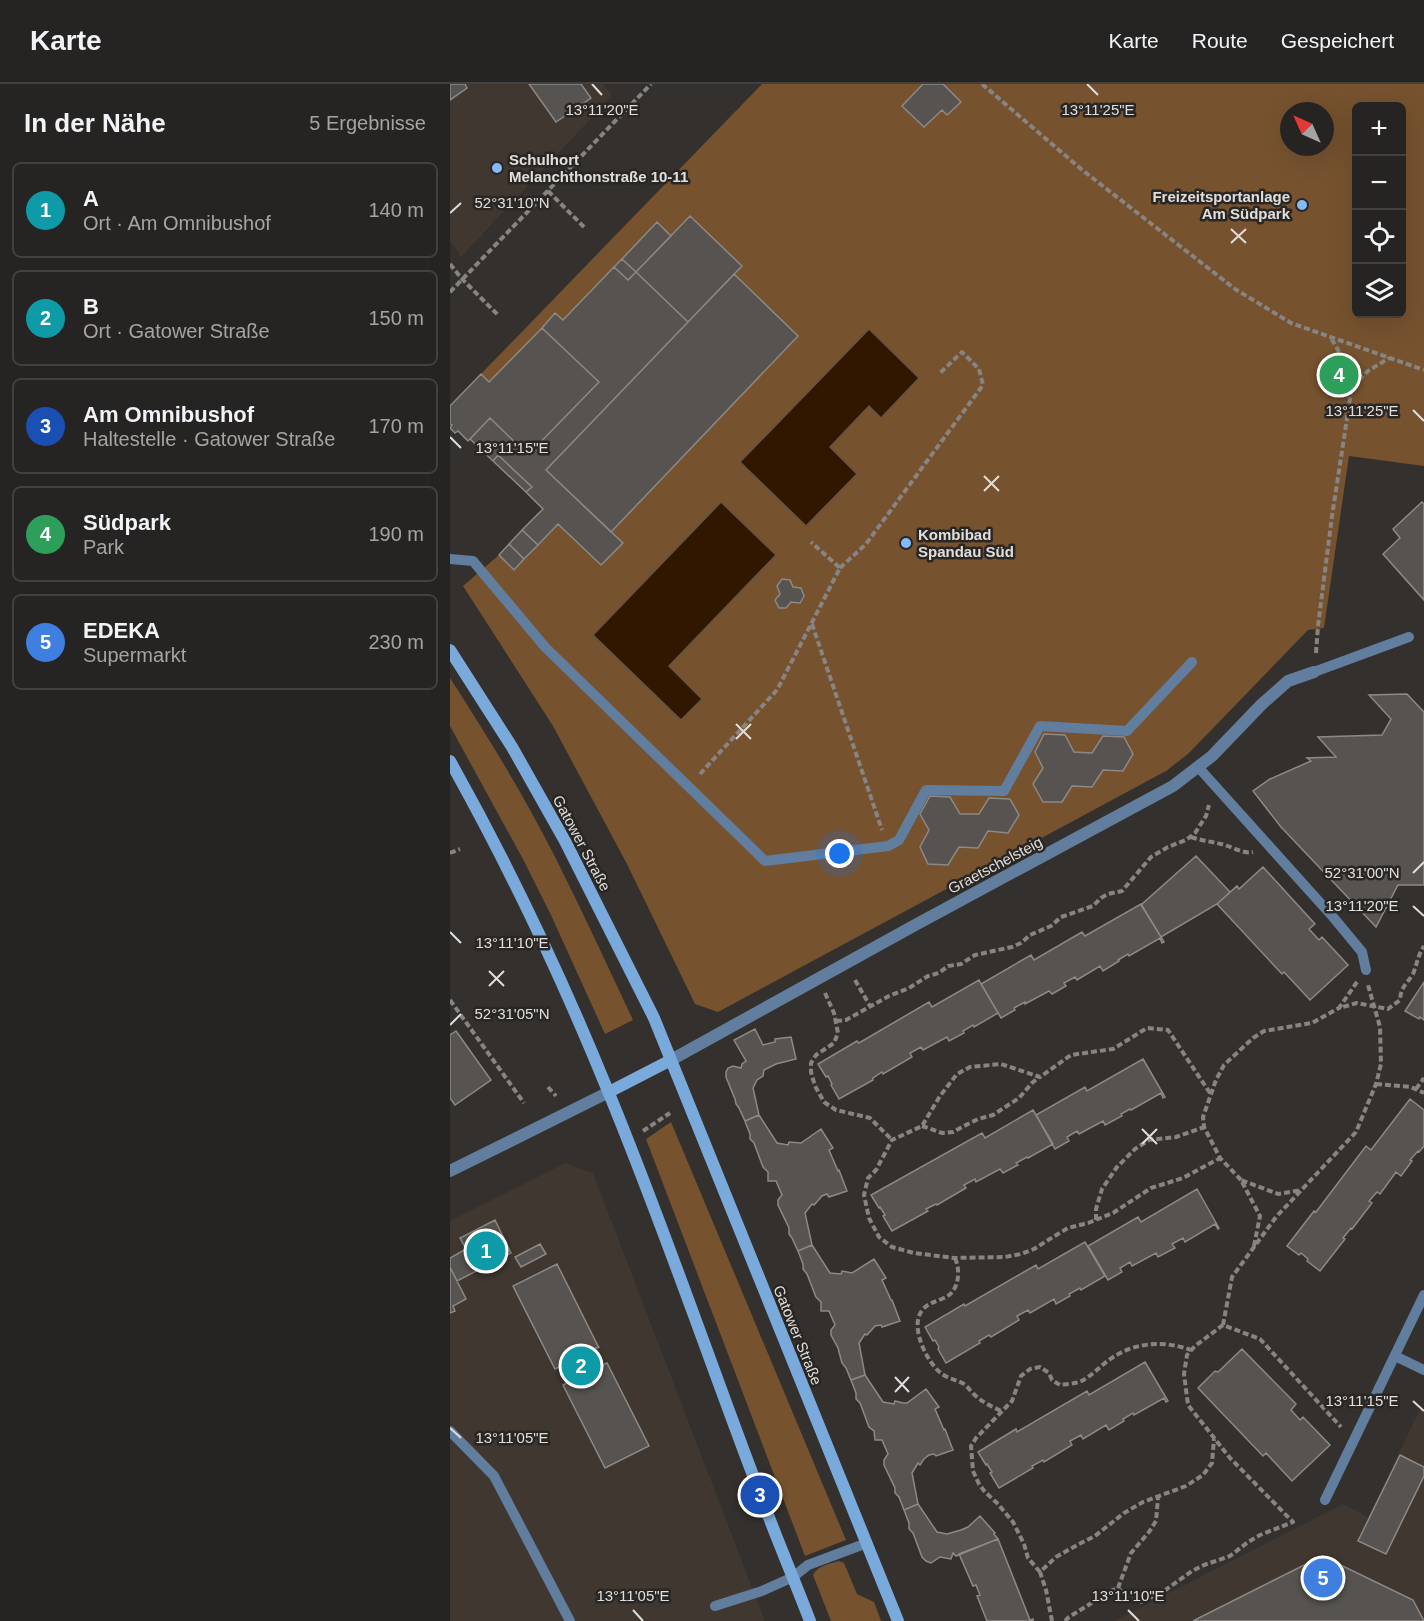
<!DOCTYPE html>
<html lang="de">
<head>
<meta charset="utf-8">
<style>
	:root { --surface:#262422; --page:#32302f; --text:#f1f3f6; --muted:#a4a4a5; --line:#424140; --accent:#0b8043 }
	body { margin:0; font-family:Helvetica,sans-serif; background:var(--page); color:var(--text) }
	.controls { position:absolute; right:18px; top:18px; display:grid; overflow:hidden; border-radius:9px; box-shadow:0 6px 24px #0002 }
	.controls button { width:54px; height:54px; display:grid; place-items:center; padding:0; border:0; border-bottom:2px solid var(--line); background:var(--surface); color:var(--text); font:30px sans-serif }
	.compass { position:absolute; left:830px; top:18px; width:54px; height:54px; border-radius:50%; background:var(--surface); box-shadow:0 6px 24px #0002; rotate:315deg }
	.you { position:absolute; left:390px; top:770px; width:21px; height:21px; margin:-15px; border:4px solid #fff; border-radius:50%; background:#1a73e8; box-shadow:0 0 0 9px #1a73e833 }
	.badge { display:grid; place-items:center; width:39px; height:39px; border-radius:50%; background:var(--accent); color:#fff; font-size:20px; font-weight:700 }
	.pin { position:absolute; translate:-50% -50%; border:3px solid #fff; box-shadow:0 2px 6px #0006 }
	.list { margin:0; padding:0; list-style:none }
	h2 { display:flex; justify-content:space-between; align-items:center; height:78px; margin:0; padding:0 24px; font-size:26px }
	h2 small { font-size:20px; font-weight:400; color:var(--muted) }
	.list li { display:grid; grid-template-columns:39px 1fr auto; gap:18px; align-items:center; box-sizing:border-box; height:96px; margin:0 12px 12px; padding:0 12px; border:2px solid var(--line); border-radius:9px }
	.list b { display:block; font-size:22px; white-space:nowrap }
	.list p { margin:0; font-size:20px; white-space:nowrap; color:var(--muted) }
	.list em { font-size:20px; font-style:normal; color:var(--muted) }
	.icon { flex:none; width:33px; height:33px; fill:none; stroke:currentColor; stroke-width:2; stroke-linecap:round; stroke-linejoin:round }
	.map { position:relative; flex:none; width:974px; height:1537px; overflow:hidden }
	header { display:flex; align-items:center; gap:36px; box-sizing:border-box; height:84px; padding:0 30px; background:var(--surface); border-bottom:2px solid var(--line) }
	header strong { font-size:28px }
	nav { display:flex; gap:33px; margin-inline-start:auto; font-size:21px }
	main { display:flex }
	aside { flex:1; background:var(--surface) }
	.map>svg:first-child { display:block }
	.built { fill:#3f3730 }
	.green { fill:#76522f; fill-rule:evenodd }
	.water { fill:#321700; stroke:#665342; stroke-width:1.5 }
	.building { fill:#565350; stroke:#8c8986; stroke-width:1.5 }
	.lines { fill:none; stroke-linecap:round; stroke-linejoin:round }
	.path { stroke:#878482; stroke-width:4; stroke-dasharray:6 3; stroke-linecap:butt }
	.lane { stroke:#617e9e; stroke-width:10 }
	.street { stroke:#617e9e; stroke-width:12 }
	.secondary { stroke:#7aaadc; stroke-width:12 }
	.ticks { fill:none; stroke:#e0dedc; stroke-width:2 }
	.poi-dot { fill:#81bcfa; stroke:#292623; stroke-width:2 }
	.labels { text-anchor:middle; dominant-baseline:central; stroke-width:5; stroke-linejoin:round; paint-order:stroke }
	.poi-label { font-size:15px; font-weight:bold; fill:#e0dedc; stroke:#292623; text-anchor:start }
	.street-label { font-size:15px; fill:#e0dedc; stroke:#292623 }
	.ticks-label { font-size:15px; text-anchor:middle; fill:#e0dedc; stroke:#292623; stroke-width:5; stroke-linejoin:round; paint-order:stroke }
</style>
</head>
<body>
<header>
<strong>Karte</strong>
<nav><a>Karte</a><a>Route</a><a>Gespeichert</a></nav>
</header>
<main>
<aside>
<h2>In der Nähe<small>5 Ergebnisse</small></h2>
<ul class="list">
<li><span class="badge" style="background:#0f9aa8">1</span><div><b>A</b><p>Ort · Am Omnibushof</p></div><em>140 m</em></li>
<li><span class="badge" style="background:#0f9aa8">2</span><div><b>B</b><p>Ort · Gatower Straße</p></div><em>150 m</em></li>
<li><span class="badge" style="background:#1a4fb4">3</span><div><b>Am Omnibushof</b><p>Haltestelle · Gatower Straße</p></div><em>170 m</em></li>
<li><span class="badge" style="background:#2e9e5b">4</span><div><b>Südpark</b><p>Park</p></div><em>190 m</em></li>
<li><span class="badge" style="background:#3f7fe0">5</span><div><b>EDEKA</b><p>Supermarkt</p></div><em>230 m</em></li>
</ul>
</aside>
<div class="map">
<svg width="974" height="1537" viewBox="0 0 974 1537">
	<rect width="100%" height="100%" fill="#33302d"/>
	<!-- built -->
	<path class="built" d="M0,0h153l9,12 -151,161 -11,-16z
		M115,1079l28,10 172,448h-315v-400z
		M971,1323l3,2v212h-310l229,-117 25,13z"/>
	<!-- green -->
	<path class="green" d="M312,0h662v382l-75,-10 -25,172 -16,2 -120,124 -22,17 -448,241 -23,-8 -68,-140 -74,-138 -90,-140 36,-31 44,-46 -73,-70 -2,2 -10,-10 -3,2 -5,-5 2,-3 -2,-1v-18zM906,22h46v208h-46zM839,27h36v36h-36z
		M0,594c37,57 73,116 104,177 28,55 53,110 79,165l-28,14 -55,-121 -26,-52 -74,-135z
		M221,1038l175,418 -41,16 -159,-417z
		M389,1477l5,2 13,31 17,8 7,19h-50l-18,-46c5,-10 17,-11 26,-14z"/>
	<!-- water -->
	<path class="water" d="M419,245l50,49 -38,40 -12,-12 -39,41 27,27 -51,52 -66,-64z
		M271,418l55,53 -107,111 33,33 -21,21 -88,-85z"/>
	<!-- building -->
	<path class="building" d="M0,0h15l2,4 -17,12z
		M79,0h52l10,14 -35,24z
		M473,0h20l18,18 -14,13 -5,-5 -18,17 -22,-21z
		M240,132l52,50 -54,56 -52,-50z
		M207,138l14,14 -35,36 -14,-13z
		M172,175l14,13 -8,8 -14,-13z
		M164,183l14,13 8,-8 52,50 -142,148 77,73 -22,22 -43,-41 -20,21 -16,-15 21,-21 -17,-17 6,-5 -34,-32 -5,6 -23,-22 20,-21 38,37 71,-73 -57,-54 13,-15 8,7z
		M284,190l64,62 -187,196 -65,-62z
		M92,244l57,54 -71,73 -38,-37 -22,23 -10,-10 -3,2 -5,-5 2,-3 -2,-1v-18l31,-32 8,8z
		M48,371l34,32 -6,5 -33,-31z
		M972,418l2,2v96l-41,-46 17,-16 -7,-9z
		M72,446l16,15 -14,14 -15,-15z
		M59,460l15,15 -10,11 -15,-15z
		M332,495l8,1 3,7 8,1 3,8 -4,7 -9,-1 -5,6h-7l-4,-8 5,-6 -3,-8z
		M957,610l17,18v173h-26l-22,42 -95,-100 -28,-36 17,-12 41,-18 -4,-3 29,-1 -18,-20 64,-2 9,-16 -22,-24z
		M594,650l21,1 9,17 18,1 11,-17 21,1 9,17 -10,17 -20,-1 -11,17 -20,-1 -10,16h-19l-10,-18 10,-16 -8,-16z
		M480,712l20,1 10,17h19l10,-16 21,1 9,16 -11,18 -20,-2 -10,17 -19,-1 -11,18 -20,-1 -8,-17 9,-17 -9,-16z
		M746,772l34,36 -13,12 -56,33 -20,-32z
		M813,783l52,57 -6,5 10,11 3,-3 26,28 -38,35 -26,-28 -2,2 -65,-70 20,-18 2,3z
		M691,820l23,38 -2,1 -2,-5 -31,18 -1,-2 -10,6 1,1 -16,10 -3,-5 -23,14 -2,-3 -11,6 2,3 -14,8 -3,-3 -24,13v-2l-11,6 1,2 -14,8 -20,-34 50,-29 3,5 48,-28 3,4z
		M529,896l19,33 -24,14 -1,-2 -10,6 1,2 -15,8 -2,-4 -24,13 -2,-3 -11,6 2,4 -29,17 -1,-2 -9,6v2l-34,19 -8,-14 1,-1 -4,-8 -2,1 -8,-13 39,-23 2,2 70,-41 3,5z
		M974,898v38l-4,-3 -1,2 -14,-8z
		M305,945l8,16 12,-3v-3l16,-2 5,22 -20,5 -12,6 -1,6 -6,4 -4,8 6,27 -14,6 -6,-13 -3,-4 -1,-5 -9,-22v-5l2,-4 5,-2 8,2 1,-4 4,-3 -12,-21z
		M6,947l35,49 -36,25 -5,-7v-63z
		M693,975l22,38 -2,1 -2,-5 -30,17 -1,-1 -9,5 1,2 -17,9 -2,-4 -24,13 -2,-3 -10,6 2,4 -14,8 -19,-34 49,-28 2,4z
		M960,1015l14,11v36l-5,6 -1,-1 -8,9 2,1 -11,15 -5,-4 -16,22 -3,-2 -8,9 3,2 -20,26 -1,-1 -8,10 2,1 -25,32 -13,-10 1,-2 -7,-6 -2,2 -12,-9 27,-35 2,1 50,-66 5,4z
		M583,1026l20,34 -25,14 -1,-1 -11,6 2,2 -15,8 -3,-4 -24,13 -1,-3 -11,6 2,3 -29,17 -1,-1 -10,5 2,2 -36,20 -9,-15 2,-1 -5,-8 -1,1 -8,-13 111,-62 3,5z
		M309,1031l18,28 11,2 1,-3 12,1 20,-14 12,19 -4,2 9,21 1,-1 8,21 -18,6 -2,-3 -5,2 -8,9 -2,-1 -7,9 7,32 -14,6 -6,-13 -3,-4v-6l-11,-23v-5l4,-5 -6,-14h-8v-9l-5,-5 -9,-24 -4,-4v-5l-4,-10 -1,-3z
		M747,1105l22,39 -1,1 -3,-5 -30,18 -2,-4 -11,6 3,4 -17,9 -2,-4 -24,13 -2,-4 -10,6 2,4 -14,8 -20,-34 50,-29 3,5z
		M45,1136l16,33 -54,28 -7,-14v-9l16,-9 -6,-11z
		M635,1158l20,34 -24,14 -1,-2 -11,6 1,2 -14,8 -2,-5 -24,14 -2,-3 -11,6 2,4 -28,17 -2,-2 -10,6 1,2 -34,20 -8,-14 1,-2 -4,-7 -2,1 -8,-14 39,-23 1,2 71,-41 2,4z
		M90,1160l6,10 -25,13 -6,-10z
		M362,1161l18,28 11,1 1,-3 10,2 22,-14 12,19 -4,2 9,20h1l8,21 -18,6 -1,-2 -6,1 -8,9 -2,-1 -6,9 6,32 -14,5 -5,-12 -4,-5 -4,-15 -7,-13v-5l4,-5 -6,-14h-8v-9l-5,-5 -9,-23 -4,-5v-5l-5,-13z
		M107,1180l41,82 1,1 -5,2 8,16 5,-2 42,83 -44,22 -42,-83 4,-2 -8,-16 -4,2 -42,-83z
		M0,1183l16,32 -13,7 2,5 -5,2z
		M792,1265l54,55 -5,6 9,10 3,-3 27,28 -38,36 -26,-28 -3,3 -65,-68 17,-17 3,1z
		M695,1278l23,39 -2,1 -2,-4 -30,17 -1,-2 -10,6 1,2 -15,9 -3,-5 -23,14 -2,-4 -11,6 2,4 -28,17 -1,-2 -11,6 1,2 -34,20 -9,-15 2,-1 -5,-8 -1,1 -8,-13 38,-23 1,3 70,-41 2,4z
		M415,1291l18,27 11,2 1,-3 8,2h4l19,-14 13,18 -4,2 9,21 1,-1 8,21 -17,6 -2,-2 -5,1 -5,4 -4,6 -2,-2 -6,10 6,31 -14,6 -5,-13 -4,-4v-5l-11,-23v-5l4,-6 -6,-14h-7l-1,-9 -5,-4 -9,-24 -4,-4v-6l-5,-13z
		M950,1371l24,12v9l-38,78 -28,-13z
		M468,1420l19,28 10,2 14,-4 7,-3 12,-11 15,17 -1,1 4,5 -42,17 -3,-3 -2,6 -11,-2 -9,6 -5,-2 -4,-4 -9,-24 -4,-4v-6l-5,-13z
		M548,1455l32,81 3,-1v2h-46l-10,-25 3,-1 -4,-10 -3,1 -14,-32z
		M872,1472l91,44 11,21h-231z"/>
	<g class="lines">
		<!-- path -->
		<path class="path" d="M532,0l99,85 154,120 56,34 133,47
			M98,107l36,36
			M0,180l12,15 37,37
			M0,208l201,-208
			M902,302l16,-15 21,-13
			M390,484l26,-24 117,-159 -4,-16 -17,-17 -23,22
			M362,540l70,206
			M866,569l2,-27 14,-110 20,-130 -7,-24 -14,-24
			M250,690l77,-84 63,-122 -29,-26
			M741,753c12,4 23,5 34,8 9,3 19,9 28,7
			M0,769l10,-4
			M405,896l15,26
			M907,898l-18,26 18,-5 31,6 12,-9c1,-14 7,-16 13,-26 4,-10 5,-19 11,-28
			M375,909l9,20 4,20 -4,10 -18,12 -5,8v9l4,14 9,16 12,8 34,8 22,22
			M0,916l74,103
			M386,937l10,-1 43,-24 20,-8 19,-12 11,-3 9,-7 13,-2 14,-9 37,-8 9,-4 9,-8 21,-9 10,-9 32,-11 8,-8 7,-4 14,-3 29,-34 17,-10 18,-7 9,-7 11,-17 3,-11
			M926,1000l35,3 13,6
			M98,1003l8,9
			M966,1005l8,-11
			M760,1009l-42,-63 -21,-2 -34,21 -42,6 -31,22 -39,-13 -31,3 -13,7 -17,22 -18,30 -30,14 -16,30 -8,8 -4,17 5,23 10,19 13,10 22,6 40,5 51,-1 16,-3 13,-5 19,-12 15,-9 20,-5 25,-10 38,-25 32,-10 37,-20
			M472,1042l20,7 11,-1 11,-6 14,-7 15,-4 26,-17 13,-15 7,-6
			M193,1047l27,-18
			M791,1096l-21,-22 -16,-31 -1,-10 13,-37 8,-15 29,-27 11,-7 48,-8 27,-15
			M646,1136v-11l6,-20 15,-22 18,-18 14,-9 27,-3 28,-10
			M804,1162l6,-30 -19,-36 37,14 23,-4
			M505,1174c6,13 4,34 -11,40 -9,4 -17,5 -23,14 -11,17 7,52 21,62 7,5 15,6 22,10 5,4 8,9 13,13 7,6 16,10 24,14
			M773,1241l9,-48 44,-60 80,-85 20,-48 5,-20 -1,-37 -12,-42
			M590,1488l-12,-14 -4,-14 -11,-22 -16,-19 -12,-11 -6,-8 -6,-13 -2,-25 5,-8 36,-37 9,-25 9,-7 10,-2 9,6 3,7 8,5c6,-1 13,-1 19,-3 11,-4 20,-15 30,-22 24,-18 55,-20 82,-10
			M668,1504l13,-35 18,-21 7,-11 2,-23
			M602,1537l-6,-31 -6,-18 16,-15 23,-13 16,-8 29,-23 19,-11 43,-16 17,-11 9,-12 2,-24
			M615,1537l4,-4 21,-13 14,-11 14,-5 10,10 13,4 23,-11 28,-20 12,-6 26,-9 18,-14 12,-7 33,-13 -63,-64 -42,-53 -4,-31 3,-19 8,-9 28,-21 37,14 81,88"/>
		<!-- lane -->
		<path class="lane" d="M0,475l23,2 72,86 220,214 123,-15 11,-6 27,-50 78,1 36,-65 87,5 65,-69
			M864,588l95,-35
			M749,684l134,149 29,35 4,18
			M945,1272l29,14
			M0,1347l44,45 76,145
			M875,1416l99,-205
			M265,1522l47,-15 31,-14 15,-12 59,-22"/>
		<!-- street -->
		<path class="street" d="M221,976l246,-136 256,-138 39,-30 50,-52 26,-23 26,-9
			M0,1087l159,-79"/>
		<!-- secondary -->
		<path class="secondary" d="M0,566l62,97 53,94 89,177 244,603
			M0,677c60,107 112,217 158,330 55,133 101,269 152,403 16,43 34,85 50,127
			M159,1008l62,-32"/>
	</g>
	<!-- ticks -->
	<path class="ticks" d="M142,0l10,11M637,0l11,11M0,129l11,-10M781,145l15,14M781,159l15,-14M963,326l11,11M0,353l11,11M534,392l15,15M534,407l15,-15M286,640l15,15M286,655l15,-15M963,789l11,-11M963,822l11,10M0,848l11,11M39,887l15,15M39,902l15,-15M0,941l11,-11M692,1045l15,15M692,1060l15,-15M445,1293l14,15M445,1308l14,-15M963,1317l11,10M0,1344l11,10M183,1526l10,11M678,1526l11,11"/>
	<!-- markers -->
	<g class="poi-dot">
		<circle cx="47" cy="84" r="6"/>
		<circle cx="852" cy="121" r="6"/>
		<circle cx="456" cy="459" r="6"/>
	</g>
	<g class="labels">
		<!-- poi labels -->
		<g class="poi-label">
			<text x="59" y="75">Schulhort<tspan x="59" dy="17">Melanchthonstraße 10-11</tspan></text>
			<text x="840" y="112" text-anchor="end">Freizeitsportanlage<tspan x="840" dy="17">Am Südpark</tspan></text>
			<text x="468" y="450">Kombibad<tspan x="468" dy="17">Spandau Süd</tspan></text>
		</g>
		<!-- street labels -->
		<g class="street-label">
			<text transform="translate(132 759) rotate(62)">Gatower Straße</text>
			<text transform="translate(545 781) rotate(-28)">Graetschelsteig</text>
			<text transform="translate(348 1251) rotate(68)">Gatower Straße</text>
		</g>
	</g>
	<g class="ticks-label">
		<text x="648" y="31">13°11'25"E</text>
		<text x="152" y="31">13°11'20"E</text>
		<text x="62" y="124">52°31'10"N</text>
		<text x="912" y="332">13°11'25"E</text>
		<text x="62" y="369">13°11'15"E</text>
		<text x="912" y="794">52°31'00"N</text>
		<text x="912" y="827">13°11'20"E</text>
		<text x="62" y="864">13°11'10"E</text>
		<text x="62" y="935">52°31'05"N</text>
		<text x="912" y="1322">13°11'15"E</text>
		<text x="62" y="1359">13°11'05"E</text>
		<text x="183" y="1517">13°11'05"E</text>
		<text x="678" y="1517">13°11'10"E</text>
	</g>
</svg>
<div class="controls">
<button>+</button>
<button>−</button>
<button><svg class="icon" aria-label="locate" viewBox="0 0 24 24"><circle cx="12" cy="12" r="6"/><path d="M12 2v4M12 18v4M2 12h4M18 12h4"/></svg></button>
<button><svg class="icon" aria-label="layers" viewBox="0 0 24 24"><path d="M12 4l9 5-9 5-9-5zM3 14l9 5 9-5"/></svg></button>
</div>
<svg class="compass" viewBox="-18 -18 36 36"><path d="M0-13l5 13h-10z" fill="#e53935"/><path d="M0 13l5-13h-10z" fill="#a4a4a5"/></svg>
<div class="you"></div>
<div class="pin badge" style="left:36px;top:1167px;background:#0f9aa8">1</div>
<div class="pin badge" style="left:131px;top:1282px;background:#0f9aa8">2</div>
<div class="pin badge" style="left:310px;top:1411px;background:#1a4fb4">3</div>
<div class="pin badge" style="left:889px;top:291px;background:#2e9e5b">4</div>
<div class="pin badge" style="left:873px;top:1494px;background:#3f7fe0">5</div>
</div>
</main>
</body>
</html>
